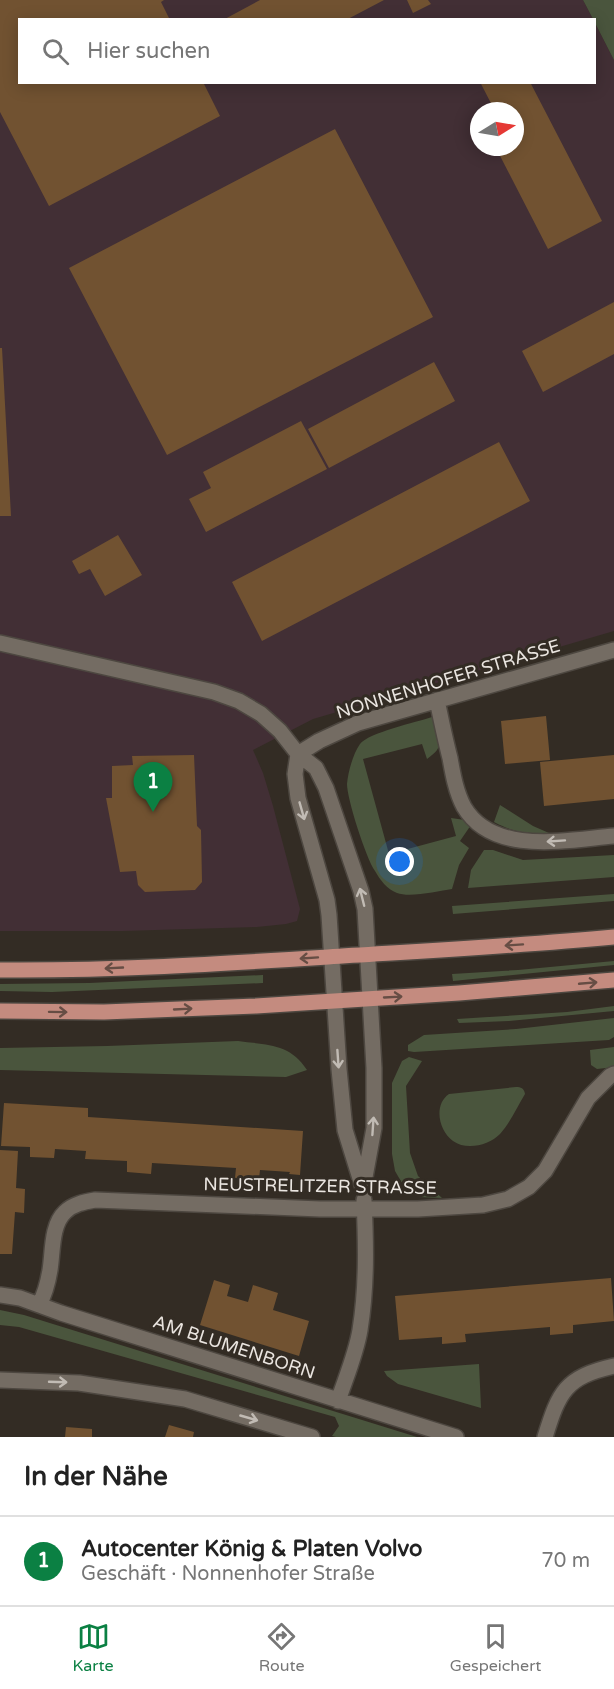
<!DOCTYPE html>
<html lang="de">
<head>
<meta charset="utf-8">
<style>
	:root { --surface:#fff; --page:#f6f6f6; --text:#222; --muted:#767676; --line:#e0e0e0; --accent:#0b8043 }
	body { margin:0; font-family:"Varela Round",sans-serif; background:var(--page); color:var(--text) }
	.compass { position:absolute; left:470px; top:102px; width:54px; height:54px; border-radius:50%; background:var(--surface); box-shadow:0 3px 15px #0003; rotate:79deg }
	.you { position:absolute; left:400px; top:862px; width:21px; height:21px; margin:-15px; border:4px solid #fff; border-radius:50%; background:#1a73e8; box-shadow:0 0 0 9px #1a73e833 }
	.badge { display:grid; place-items:center; width:39px; height:39px; border-radius:50%; background:var(--accent); color:#fff; font-size:20px; font-weight:700 }
	.pin { position:absolute; translate:-50% -50px; filter:drop-shadow(0 2px 3px #0008) }
	.pin::after { content:''; position:absolute; top:32px; width:21px; height:18px; background:inherit; clip-path:polygon(0 0,100% 0,50% 100%) }
	.list { margin:0; padding:0; list-style:none }
	h2 { display:flex; justify-content:space-between; align-items:center; height:78px; margin:0; padding:0 24px; font-size:26px }
	h2 small { font-size:20px; font-weight:400; color:var(--muted) }
	.list li { display:grid; grid-template-columns:39px 1fr auto; gap:18px; align-items:center; box-sizing:border-box; height:90px; padding:0 24px; border-top:2px solid var(--line) }
	.list b { display:block; font-size:22px; white-space:nowrap }
	.list p { margin:0; font-size:20px; white-space:nowrap; color:var(--muted) }
	.list em { font-size:20px; font-style:normal; color:var(--muted) }
	.icon { flex:none; width:33px; height:33px; fill:none; stroke:currentColor; stroke-width:2; stroke-linecap:round; stroke-linejoin:round }
	.map { position:relative; flex:none; width:614px; height:1437px; overflow:hidden }
	.search { position:absolute; background:var(--surface); box-shadow:0 3px 15px #0003; left:18px; right:18px; top:18px; height:66px; display:flex; align-items:center; gap:15px; box-sizing:border-box; padding:0 21px; border-radius:0px; color:var(--muted); font-size:22px }
	.sheet { height:168px; background:var(--surface) }
	nav { display:flex; justify-content:space-around; align-items:center; box-sizing:border-box; height:84px; border-top:2px solid var(--line); background:var(--surface); font-size:16px; color:var(--muted) }
	nav a { display:grid; justify-items:center; gap:3px }
	nav .on { color:var(--accent) }
	.map>svg:first-child { display:block }
	.commercial { fill:#422f35; fill-rule:evenodd }
	.green { fill:#4a553d }
	.building { fill:#715231 }
	.lines { fill:none; stroke-linecap:round; stroke-linejoin:round }
	.minor-casing { stroke:#4d4740; stroke-width:18 }
	.major-casing { stroke:#4d4740; stroke-width:18 }
	.minor { stroke:#746c63; stroke-width:15 }
	.major { stroke:#c48b7f; stroke-width:15 }
	.oneway { stroke:#c1bbb4 }
	.oneway2 { stroke:#664d44 }
	.labels { text-anchor:middle; dominant-baseline:central; stroke-width:6; stroke-linejoin:round; paint-order:stroke }
	.street-label { font-size:18px; fill:#eae5e0; stroke:#332c24 }
</style>
</head>
<body>
<div class="map">
<svg width="614" height="1437" viewBox="0 0 614 1437">
	<rect width="100%" height="100%" fill="#332c24"/>
	<!-- commercial -->
	<path class="commercial" d="M0,0h583l10,19 -573,1v62h574l1,-59 19,37v571l-301,88 -60,31 10,23 10,33 21,80 6,23 -3,12 -11,3 -29,3 -134,4h-123zM479,111h36v36h-36z"/>
	<!-- green -->
	<path class="green" d="M583,0h31v60l-19,-37 -1,-3 -1,-1z
		M432,717c5,5 5,9 7,15 2,15 0,18 -12,27l-5,-15 -59,15 26,95 67,-18 -5,-18 14,2 6,5 -11,16 9,7 -10,17 -7,24c-14,2 -42,9 -55,4 -10,-4 -17,-13 -22,-22 -9,-13 -28,-72 -28,-87 1,-12 6,-30 13,-40 8,-11 57,-22 72,-27z
		M500,805l33,21 16,7c-22,0 -35,0 -55,-11z
		M484,850h9l30,10 91,-5v22l-146,11 3,-18z
		M614,894v7l-161,13 -1,-8z
		M614,961v4l-161,16 -1,-7 66,-4z
		M263,975v8l-211,9 -52,-1v-7l89,-1z
		M614,1006v5l-105,10 -50,2 -2,-4 110,-7z
		M614,1018v19l-5,3 -195,12 -6,-1v-6l16,-10 92,-6z
		M238,1041c29,4 52,2 69,29l-21,7 -286,-7v-22l107,-2z
		M614,1047v20l-17,2 -6,-4 -1,-15z
		M409,1057l13,4 -16,25 4,67 8,23 24,22 -24,-1 -16,-14 -7,-12 -3,-17v-71l10,-22z
		M516,1087c5,0 8,1 9,7 -8,13 -15,29 -25,40 -11,11 -33,17 -47,7 -14,-10 -20,-36 -4,-47z
		M0,1310l24,5 393,122h-81l-4,-1 7,-10 -4,-9 -316,-90 -19,-2z
		M479,1364l2,44 -83,-24 -11,-8 -3,-5z"/>
	<!-- building -->
	<path class="building" d="M0,0h164l-3,2 9,18h-150v62h183l17,34 -171,90 -49,-94z
		M260,0h124l-38,20h-123z
		M407,0h21l3,4 -18,9z
		M480,82h50l72,139 -54,28 -52,-101 19,-1v-36h-20z
		M335,129l98,188 -266,138 -98,-187z
		M614,302v52l-71,38 -21,-41z
		M0,348h2l9,168h-11z
		M434,362l21,39 -126,67 -21,-39z
		M301,421l26,48 -121,63 -17,-33 22,-11 -8,-16z
		M499,442l31,59 -268,140 -30,-59z
		M118,535l24,40 -37,21 -15,-27 -11,5 -7,-13z
		M546,716l4,44 -45,4 -4,-43z
		M194,755l3,71 4,4 1,52 -7,8 -50,2 -7,-7 -2,-14 -16,1 -14,-74h6v-32l21,-1 -1,-9z
		M614,755v44l-70,7 -4,-44z
		M4,1103l84,5v9l215,14 -3,44 -11,-1 1,-2 -30,-2 -1,9 -24,-1 1,-10 -84,-5 -1,11 -24,-2v-11l-42,-2 1,-8 -31,-2 -1,9 -24,-1v-10l-29,-1z
		M0,1150l18,1 -2,37 9,1 -1,24 -9,-1 -3,42h-12z
		M611,1278l3,43 -41,4v8l-23,2v-8l-85,7 1,8 -24,2v-7l-43,3 -4,-44z
		M214,1280l16,5 -3,11 21,6 5,-17 25,8 -5,17 36,11 -10,35 -99,-31z
		M169,1425l25,7 -1,5h-28z
		M66,1427l26,2v8h-27z"/>
	<g class="lines">
		<!-- minor casing -->
		<g class="minor-casing">
			<path id="minor" d="M0,643l214,49 25,9 22,13 19,17 18,23 18,14 10,20 35,103 4,18 9,159v60l-11,60 -18,-58 -6,-61 -10,-154 -2,-15 -29,-102 -3,-24 3,-20
				M437,700c4,19 8,39 13,58 3,17 6,34 14,49 29,49 103,33 150,29
				M298,754l21,-13 39,-18 256,-73
				M0,1295l20,3 41,15 395,124
				M39,1305c6,-11 9,-23 11,-35 3,-18 1,-45 15,-58 8,-8 19,-10 30,-12l225,9h98l65,-4 25,-6 21,-12 16,-16 43,-73 22,-22 4,-2
				M0,1380l79,3 106,16 127,38
				M338,1401c8,-24 18,-47 22,-71 7,-44 6,-87 4,-130
				M545,1437c14,-45 20,-60 69,-71"/>
		</g>
		<!-- major casing -->
		<g class="major-casing">
			<path id="major" d="M0,970c109,1 219,-6 328,-13 95,-6 191,-11 286,-20
				M0,1011l104,1 152,-6 203,-13 155,-13"/>
		</g>
		<!-- minor -->
		<use href="#minor" class="minor"/>
		<!-- major -->
		<use href="#major" class="major"/>
	</g>
	<!-- one-way arrows -->
	<defs><path id="oneway-shaft" d="M-6 0H5M1.5-3L5.5 0L1.5 3" fill="none" stroke-width="1.6" stroke-linecap="round" stroke-linejoin="round" transform="scale(1.5)"/></defs>
	<g class="oneway">
		<use href="#oneway-shaft" transform="translate(302 811) rotate(74)"/>
		<use href="#oneway-shaft" transform="translate(556 841) rotate(176)"/>
		<use href="#oneway-shaft" transform="translate(362 897) rotate(-104)"/>
		<use href="#oneway-shaft" transform="translate(338 1059) rotate(86)"/>
		<use href="#oneway-shaft" transform="translate(373 1126) rotate(-86)"/>
		<use href="#oneway-shaft" transform="translate(58 1382) rotate(2)"/>
		<use href="#oneway-shaft" transform="translate(249 1418) rotate(16)"/>
	</g>
	<g class="oneway2">
		<use href="#oneway-shaft" transform="translate(514 945) rotate(176)"/>
		<use href="#oneway-shaft" transform="translate(309 958) rotate(176)"/>
		<use href="#oneway-shaft" transform="translate(114 968) rotate(177)"/>
		<use href="#oneway-shaft" transform="translate(588 983) rotate(-5)"/>
		<use href="#oneway-shaft" transform="translate(393 997) rotate(-3)"/>
		<use href="#oneway-shaft" transform="translate(183 1009) rotate(-3)"/>
		<use href="#oneway-shaft" transform="translate(58 1012) rotate(1)"/>
	</g>
	<g class="labels">
		<!-- street labels -->
		<g class="street-label">
			<text transform="translate(448 679) rotate(-17)">NONNENHOFER STRASSE</text>
			<text transform="translate(320 1186) rotate(1)">NEUSTRELITZER STRASSE</text>
			<text transform="translate(234 1347) rotate(18)">AM BLUMENBORN</text>
		</g>
	</g>
</svg>
<svg class="compass" viewBox="-18 -18 36 36"><path d="M0-13l5 13h-10z" fill="#e53935"/><path d="M0 13l5-13h-10z" fill="#767676"/></svg>
<div class="you"></div>
<div class="pin badge" style="left:153px;top:812px">1</div>
<div class="search"><svg class="icon" aria-label="search" viewBox="0 0 24 24"><circle cx="10" cy="10" r="6"/><path d="M15 15l6 6"/></svg>Hier suchen</div>
</div>
<section class="sheet">
<h2>In der Nähe<small></small></h2>
<ul class="list">
<li><span class="badge">1</span><div><b>Autocenter König &amp; Platen Volvo</b><p>Geschäft · Nonnenhofer Straße</p></div><em>70 m</em></li>
</ul>
</section>
<nav>
<a class="on"><svg class="icon" aria-label="map" viewBox="0 0 24 24"><path d="M3 6l6-2 6 2 6-2v14l-6 2-6-2-6 2zM9 4v14M15 6v14"/></svg>Karte</a>
<a><svg class="icon" aria-label="directions" viewBox="0 0 24 24"><path d="M12 3l9 9-9 9-9-9zM9 14v-3h6M13 9l2 2-2 2"/></svg>Route</a>
<a><svg class="icon" aria-label="saved" viewBox="0 0 24 24"><path d="M7 4h10v16l-5-4-5 4z"/></svg>Gespeichert</a>
</nav>
</body>
</html>
